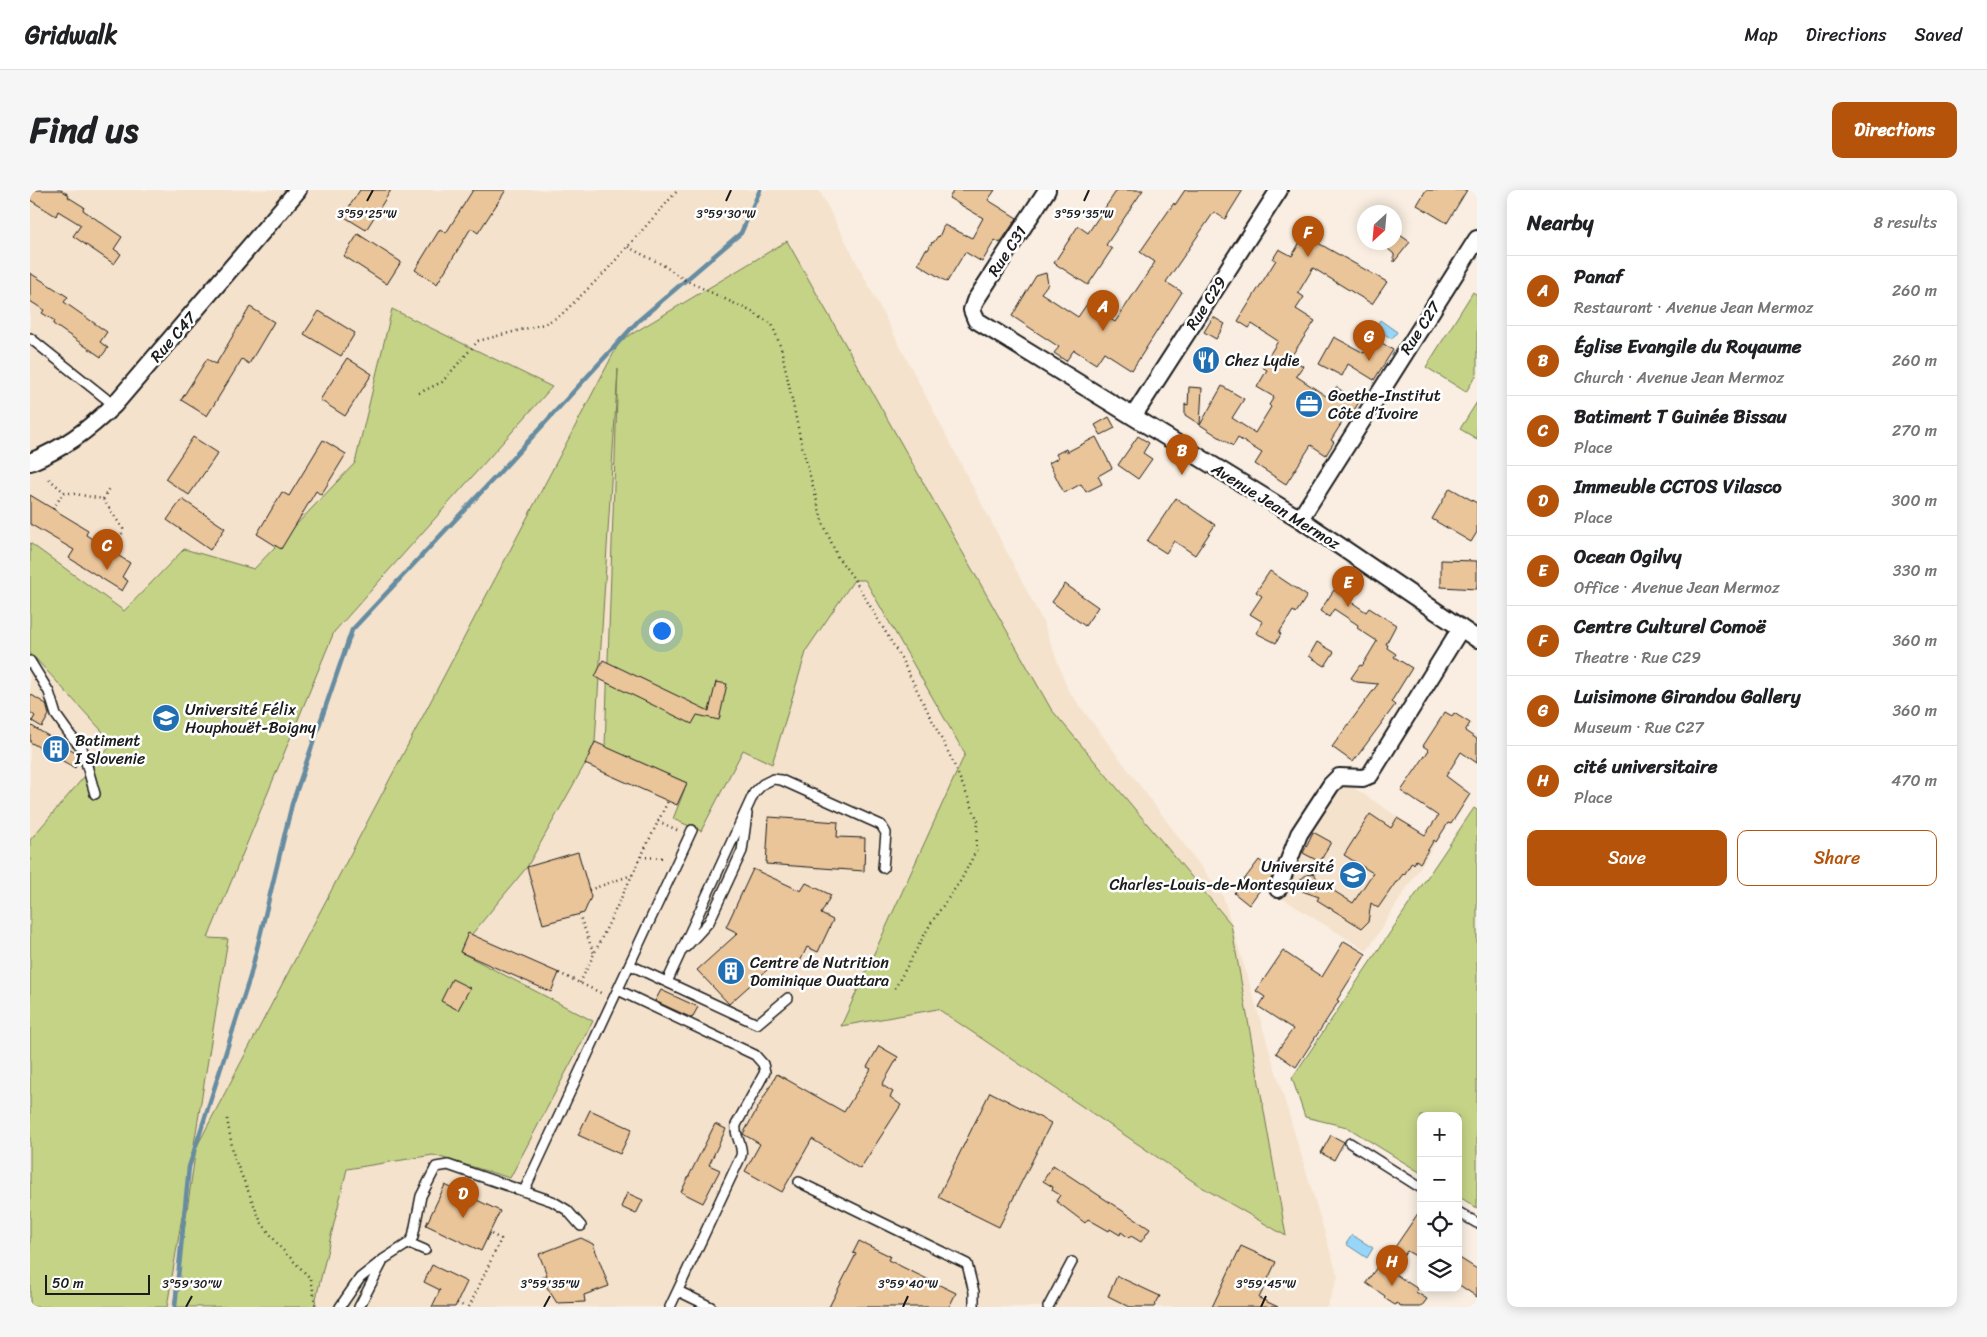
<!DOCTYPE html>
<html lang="en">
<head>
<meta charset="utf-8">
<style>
	:root { --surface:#fff; --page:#f6f6f6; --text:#202124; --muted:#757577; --line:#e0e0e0; --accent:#b45309 }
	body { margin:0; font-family:Sriracha,sans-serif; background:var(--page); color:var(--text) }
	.controls { position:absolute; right:15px; bottom:15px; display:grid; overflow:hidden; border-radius:10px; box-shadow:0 2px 12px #0003 }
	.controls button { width:45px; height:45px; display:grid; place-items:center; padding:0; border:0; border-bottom:1px solid var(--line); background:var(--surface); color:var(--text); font:25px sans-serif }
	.compass { position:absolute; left:1327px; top:15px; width:45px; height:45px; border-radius:50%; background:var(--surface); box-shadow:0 2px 12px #0003; rotate:206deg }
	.scale { position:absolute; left:15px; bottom:12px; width:105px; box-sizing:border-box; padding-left:5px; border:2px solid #1c1c1c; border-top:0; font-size:14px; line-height:18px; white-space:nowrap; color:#1c1c1c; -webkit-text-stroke:4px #fff; paint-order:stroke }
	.you { position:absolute; left:631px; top:440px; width:18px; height:18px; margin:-12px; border:4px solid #fff; border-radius:50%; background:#1a73e8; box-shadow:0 0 0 8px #1a73e833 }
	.badge { display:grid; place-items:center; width:32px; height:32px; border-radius:50%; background:var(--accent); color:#fff; font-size:16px; font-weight:700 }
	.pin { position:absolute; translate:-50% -41px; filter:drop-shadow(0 1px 2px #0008) }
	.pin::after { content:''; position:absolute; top:26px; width:18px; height:15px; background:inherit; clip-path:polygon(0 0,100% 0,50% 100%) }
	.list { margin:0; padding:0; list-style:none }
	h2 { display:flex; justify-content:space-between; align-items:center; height:65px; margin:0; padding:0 20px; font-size:21px }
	h2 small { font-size:16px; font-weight:400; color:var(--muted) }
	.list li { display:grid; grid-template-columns:32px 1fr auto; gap:15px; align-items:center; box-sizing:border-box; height:70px; padding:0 20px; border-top:1px solid var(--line) }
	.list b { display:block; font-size:19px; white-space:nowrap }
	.list p { margin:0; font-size:16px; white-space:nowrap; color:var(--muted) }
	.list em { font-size:16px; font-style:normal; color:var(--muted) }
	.actions { display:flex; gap:10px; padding:15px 20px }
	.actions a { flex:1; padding:11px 0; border:1px solid var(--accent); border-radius:10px; text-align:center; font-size:18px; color:var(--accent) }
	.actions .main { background:var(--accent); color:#fff }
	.icon { flex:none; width:28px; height:28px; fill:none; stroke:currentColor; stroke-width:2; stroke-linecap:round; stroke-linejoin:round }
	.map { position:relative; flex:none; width:1447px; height:1117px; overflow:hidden; border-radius:10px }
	header { display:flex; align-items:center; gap:30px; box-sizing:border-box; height:70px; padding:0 25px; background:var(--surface); border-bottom:1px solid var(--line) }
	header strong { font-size:24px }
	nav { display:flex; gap:28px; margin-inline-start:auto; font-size:18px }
	.intro { display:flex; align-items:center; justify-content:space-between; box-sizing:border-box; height:120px; padding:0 30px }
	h1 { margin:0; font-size:35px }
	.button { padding:12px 22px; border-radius:10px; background:var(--accent); color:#fff; font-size:18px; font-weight:700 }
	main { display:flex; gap:30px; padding:0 30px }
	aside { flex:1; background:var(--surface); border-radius:10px; box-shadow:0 2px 12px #0003 }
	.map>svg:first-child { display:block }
	.built { fill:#f4e2cc }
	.green { fill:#c5d387; stroke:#707852 }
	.water { fill:#98d6f9; stroke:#668ca1 }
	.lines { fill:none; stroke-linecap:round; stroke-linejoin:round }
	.stream { stroke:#668ca1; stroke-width:4.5 }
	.building { fill:#eac59a; stroke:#1c1c1c }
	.lane-casing { stroke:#1c1c1c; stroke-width:12 }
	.street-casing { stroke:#1c1c1c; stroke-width:20 }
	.path { stroke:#1c1c1c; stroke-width:2.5; stroke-dasharray:1 4; stroke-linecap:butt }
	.lane { stroke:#fff; stroke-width:9 }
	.street { stroke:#fff; stroke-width:16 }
	.ticks { fill:none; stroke:#1c1c1c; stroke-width:2 }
	.labels { text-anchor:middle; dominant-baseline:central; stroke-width:5; stroke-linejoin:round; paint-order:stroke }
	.street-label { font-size:16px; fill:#1c1c1c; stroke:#fff }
	.poi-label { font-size:16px; fill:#1c1c1c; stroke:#fff; text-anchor:start }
	.ticks-label { font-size:12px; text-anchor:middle; fill:#1c1c1c; stroke:#fff; stroke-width:5; stroke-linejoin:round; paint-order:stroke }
</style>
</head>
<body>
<header>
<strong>Gridwalk</strong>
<nav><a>Map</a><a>Directions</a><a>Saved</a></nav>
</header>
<div class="intro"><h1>Find us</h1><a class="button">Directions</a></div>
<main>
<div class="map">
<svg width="1447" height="1117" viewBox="0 0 1447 1117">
	<rect width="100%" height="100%" fill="#f9eee1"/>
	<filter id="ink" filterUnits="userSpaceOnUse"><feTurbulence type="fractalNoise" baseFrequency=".02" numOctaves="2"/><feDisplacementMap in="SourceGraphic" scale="10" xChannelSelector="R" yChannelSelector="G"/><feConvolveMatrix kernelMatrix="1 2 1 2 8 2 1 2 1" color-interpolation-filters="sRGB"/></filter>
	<g filter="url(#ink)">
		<!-- built -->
		<path class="built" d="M0,0h789l224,432 25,68 155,206 115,381 -11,30h-1297z
			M1315,592l91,60 -69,109 -87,-54 48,-95z"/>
		<!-- green -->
		<path class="green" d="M757,51l264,468 180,215 55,312 -86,-50 -262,-177 -97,17 124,-272 -100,-174h-11l-47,69 -35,115 -29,-14 -42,81 -28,-12 14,-36 -82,-36 13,-378 -23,373 -10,22 -58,103 -64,78 -3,7 133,69 -83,157 -77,-23 -86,14 -33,138h-141l23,-159 424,-807z
			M1443,102l4,3v79l-11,18 -40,-25z
			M362,119l160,78 -218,245 -126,306 20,1 -61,368h-137v-467l83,-97 -77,-84 -6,-2v-114l94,68 60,-62 70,20 101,-106z
			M1447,212v37l-17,-10z
			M1444,618l3,2v398l-19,-12v-80h-37v57l-74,-46 -42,-10 -13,-39z"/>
		<!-- water -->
		<path class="water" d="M1350,130l17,12 -5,7 -17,-11z
			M1322,1045l21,13 -6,10 -21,-14z"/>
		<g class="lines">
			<!-- stream -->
			<path class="stream" d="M145,1117l14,-140 61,-190 42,-173 60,-174 148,-158 138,-151 103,-88 19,-43"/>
		</g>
		<!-- building -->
		<path class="building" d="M0,0h31l8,5 -1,2 16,10 -1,3 39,27 -8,12 7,5 -7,10 -41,-28 8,-11 -23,-14 -2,5 -26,-16z
			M330,0h31l-25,40 -23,-14z
			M443,0h33l-28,43 -7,-5 -34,56 -22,-14 25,-41 6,4z
			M924,0h41l-7,10 29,18 -17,25 -5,-3 -13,22 -17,-10 -18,30 -29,-18 8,-15 2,1 4,-8 1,1 5,-7 1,1 5,-12 28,13 11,-20 -34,-20z
			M1087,0h26l-37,55 6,4 -24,36 -34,-22 24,-37 10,7z
			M1155,0h58l-18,29 -11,-7 -48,70 16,10 -50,78 -28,-18 -8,12 -22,-14 -8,11 -12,-8 5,-6 -47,-31 24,-40 10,-3 2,11 -7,9 37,24 9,-13 28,18 40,-60 -15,-10 34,-49 1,2z
			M1396,0h41l-20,33 -30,-18z
			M1364,41l16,11 -16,20v-8l-14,-12h14z
			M328,44l43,28 -14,22 -43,-28z
			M1274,45l83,47 -15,22 -59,-36 -15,25 6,4 -8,12 19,12 -25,37 13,8 -7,10 33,22 7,-11 23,15 -8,13 -3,-2 -17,27 3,2 -8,13 -15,-10 -25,39 -31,-20 7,-11 -24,-15 -5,8 -48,-31v-11l3,1 1,-18 13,1 -2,37 22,-39 22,13 -12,19 23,15 16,-26 -2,-2 5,-8 -17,-10 10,-17 -5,-3 16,-26 -26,-17 -3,4 -11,-7 38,-61 -3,-1 6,-10 13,7z
			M0,83l38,24 -4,5 43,30 -7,10 8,6 -7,9 -48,-33 2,-3 -13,-8 2,-3 -14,-9z
			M220,117l24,15 -25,42 -7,-5 -35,57 -26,-16 26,-41 9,5z
			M289,121l36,22 -14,23 -37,-22z
			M1183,127l12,7 -9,15 -12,-7z
			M1304,147l30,16 10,-15 19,12 -19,30 -26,-16 -6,12 -23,-12z
			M317,168l25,16 -27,42 -25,-16z
			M1079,227l6,11 -14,7 -6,-10z
			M1108,246l11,7 -6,10 9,6 -14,20 -20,-14z
			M163,247l25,16 -29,42 -24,-16z
			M1066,247l16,31 -14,8 4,8 -16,8 -5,-8 -17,9 -15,-30 9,-5 -2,-4 10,-5 1,3z
			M293,250l23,14 -25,41 -5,-4 -35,58 -24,-15 25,-42 7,4z
			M1420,298l27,15v29l-6,10 -39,-23z
			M0,305l58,35 -2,5 44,28 -8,14 6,4 -6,10 -53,-33 5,-8 -44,-26z
			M1146,308l39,27 -20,30 -21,-14 -8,12 -19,-12z
			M152,309l43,29 -15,22 -43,-30z
			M1411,370l36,1v28l-36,-2z
			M1240,381l37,25 -11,17 -3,-2 -14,22 2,1 -5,9 -20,-10 7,-11 -13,-8 12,-18 -6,-4z
			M1035,394l33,23 -13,19 -33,-24z
			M1304,400l32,22 3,-4 27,17 -10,19 2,1 -1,3 9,6 -2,3 18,11 -21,34 4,3 -42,57 -21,-15 46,-63 -21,-2 -6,-4 9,-13 2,1 15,-25 -20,-13 1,-3 -24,-16 -5,8 -9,-6z
			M1287,452l17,10 -9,14 -16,-10z
			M573,470l106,51 7,-29 11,2 -8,36 -22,-5 -5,9 -97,-47z
			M0,504l16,10 3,11 -7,12 -10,-6 3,-5 -5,-4z
			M1415,522l7,4 2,-3 16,10 -5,8 12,8v24l-16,-11 -15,24 24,18 -19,30 -3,-1 -12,19 -2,-2 -14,23 -4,-3 -2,4 -2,-2 -8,13 -1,-1 -6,8h-1l-18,26 -7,-5 -3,19 -6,6 -45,-28 2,-3 -17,-6 -2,-11 6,-5 8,-2 4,8 35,22 20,-30 -29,-18 26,-41 21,14 6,-10 28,17 13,-19 -37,-25 28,-41 -6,-4z
			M0,535l47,28 2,8 -4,7 -45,-26z
			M565,552l92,41 -10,22 -92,-41z
			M739,627l69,5 -1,15 28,1 -1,33 -98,-7z
			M1283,642l18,10 -11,20 -17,-9z
			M548,662l13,45 -7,16 -41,11 -16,-57z
			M1229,670l15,12 -5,12 -4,-1 -16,22 -15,-12z
			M723,679l48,22 5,-8 25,12 -10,19 12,6 -15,32 -11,-5 -11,23 -19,-9 -48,43 -32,-34 41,-37 -12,-6z
			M438,743l91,40 -8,19 -91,-40z
			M1314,751l22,13 -29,46 2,1 -43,66 -20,-14 17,-24 -34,-22 6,-10 -9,-6 27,-40 39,26z
			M422,789l18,9 -12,22 -17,-9z
			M631,800l37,17 -6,11 -37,-17z
			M849,856l19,11 -16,28 11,7 -3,5 11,8 -41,64 -48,-30 -30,53 -37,-21 15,-27 -17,-10 34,-60 67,38 27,-43 -4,-2z
			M960,902l61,31 -52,104 -61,-30z
			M560,920l42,19 -12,25 -42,-19z
			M685,934l11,5 -17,36 11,5 -17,33 -22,-11z
			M1301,945l13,7 -10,18 -13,-7z
			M1023,975l97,64 -9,13 -10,-6 -2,2 -8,-6 -1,3 -10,-6 -1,2 -21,-12 -3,4 -29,-22 4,-6 -8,-5 1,-3 -10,-6z
			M415,995l55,26 -19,40 -55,-26z
			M597,1003l16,7 -7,14 -15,-7z
			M1391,1019v50l-14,-8 -15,21 26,17 -2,3 11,7 -6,8h-18l-7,-4 -1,2 -11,-7 1,-2 -19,-13 11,-16 3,2z
			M551,1048l12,6 16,42 -25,9 1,7 -28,1 -16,-25 6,-3 -8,-21z
			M829,1051l31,15 -2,4 68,33 -7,14h-120l27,-53 -3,-1z
			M1211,1056l35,16 -17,36 19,9h-66z
			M1428,1067l19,12v28l-19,-13z
			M402,1075l35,17 -12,25h-23l8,-17 -16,-8z
			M1087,1086l43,20 -6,11h-24l-22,-11z"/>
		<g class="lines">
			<!-- lane casing -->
			<g class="lane-casing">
				<path id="lane" d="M0,148l84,67
					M0,471l19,31 7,23 15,21 11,12 13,46
					M656,757l23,-25 33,-71 5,-37
					M600,775l127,59 31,-26
					M637,792l87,-189 9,-9 10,-5 8,1 100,45 5,8 -3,35
					M588,800l137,65 8,9 2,8 -29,53c-2,12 8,20 5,31l-71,151
					M1320,953l71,45
					M769,992l168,82 7,28v15
					M494,1001l168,-361
					M1428,1022l19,11
					M379,1053l16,7
					M648,1101l33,16
					M310,1117l20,-29 24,-19 25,-16 4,-6 8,-41 15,-29 12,-2 104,36 15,9 14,16
					M329,1117l23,-44
					M1018,1117l24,-45"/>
			</g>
			<!-- street casing -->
			<g class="street-casing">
				<path id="street" d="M1017,0l-72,111 -3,9 4,10 324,199 177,120
					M1104,225l145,-225
					M0,272c34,-14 57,-31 84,-57l184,-215
					M1270,329l177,-280
					M1248,699l21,-55 32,-49 8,-8 24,1 7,-3 91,-147"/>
			</g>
			<!-- path -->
			<path class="path" d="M598,57l35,18 22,15 63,30 24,14 9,24 21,98 20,74 15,36 17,23 47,79 51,102 26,61 -2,30 -15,29 -30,43 -37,67
				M389,203l23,-11 36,-41 66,-17 16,-8 46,-45 72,-81
				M19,289l15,13 39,7 20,30 -2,9 -8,14
				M73,309l6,-11
				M23,319l11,-17
				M628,631l21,10
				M611,667l25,1
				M559,700l43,-15
				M549,724l15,40
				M529,783l44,21
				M550,793l88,-182
				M197,929l7,38 27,65 19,25 31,32 5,28
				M427,1113l9,4
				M439,1117l32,-68 -12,-6"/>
			<!-- lane -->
			<use href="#lane" class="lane"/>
			<!-- street -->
			<use href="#street" class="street"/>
		</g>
	</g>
	<!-- ticks -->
	<path class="ticks" d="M337,11l6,-11M696,11l5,-11M1054,11l5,-11M156,1117l6,-11M514,1117l6,-11M873,1117l5,-11M1231,1117l5,-11"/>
	<!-- icons -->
	<defs>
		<g id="restaurant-disc" transform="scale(1.4375)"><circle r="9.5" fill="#1f6fb2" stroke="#fff"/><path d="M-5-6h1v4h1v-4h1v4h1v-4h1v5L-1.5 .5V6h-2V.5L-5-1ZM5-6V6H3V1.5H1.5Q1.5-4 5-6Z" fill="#fff"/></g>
		<g id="office-disc" transform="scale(1.4375)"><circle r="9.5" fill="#1f6fb2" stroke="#fff"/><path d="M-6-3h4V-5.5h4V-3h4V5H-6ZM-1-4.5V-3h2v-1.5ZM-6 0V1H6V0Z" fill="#fff"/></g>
		<g id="university-disc" transform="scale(1.4375)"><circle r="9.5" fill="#1f6fb2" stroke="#fff"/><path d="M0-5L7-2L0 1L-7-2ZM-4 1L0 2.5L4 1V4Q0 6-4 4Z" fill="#fff"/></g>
		<g id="building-disc" transform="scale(1.4375)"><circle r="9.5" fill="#1f6fb2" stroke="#fff"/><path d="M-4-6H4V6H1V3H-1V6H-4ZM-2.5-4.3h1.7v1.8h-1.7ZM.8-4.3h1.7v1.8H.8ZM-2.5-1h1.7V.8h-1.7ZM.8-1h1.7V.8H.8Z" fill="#fff"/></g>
	</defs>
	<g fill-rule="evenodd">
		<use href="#restaurant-disc" x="1176" y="170"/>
		<use href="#office-disc" x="1279" y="214"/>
		<use href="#university-disc" x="136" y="528"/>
		<use href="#building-disc" x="26" y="559"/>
		<use href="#university-disc" x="1323" y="685"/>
		<use href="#building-disc" x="701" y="781"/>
	</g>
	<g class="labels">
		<!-- street labels -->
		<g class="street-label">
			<text transform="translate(977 61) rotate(-57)">Rue C31</text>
			<text transform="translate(1176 113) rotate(-57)">Rue C29</text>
			<text transform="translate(1390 138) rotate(-57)">Rue C27</text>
			<text transform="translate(143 147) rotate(-49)">Rue C47</text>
			<text transform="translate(1246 316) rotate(32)">Avenue Jean Mermoz</text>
		</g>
		<!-- poi labels -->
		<g class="poi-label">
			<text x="1195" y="170">Chez Lydie</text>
			<text x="1298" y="205">Goethe-Institut<tspan x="1298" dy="18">Côte d’Ivoire</tspan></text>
			<text x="155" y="519">Université Félix<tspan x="155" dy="18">Houphouët-Boigny</tspan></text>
			<text x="45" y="550">Batiment<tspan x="45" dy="18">I Slovenie</tspan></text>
			<text x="1304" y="676" text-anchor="end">Université<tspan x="1304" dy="18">Charles-Louis-de-Montesquieux</tspan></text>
			<text x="720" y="772">Centre de Nutrition<tspan x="720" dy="18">Dominique Ouattara</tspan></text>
		</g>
	</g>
	<g class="ticks-label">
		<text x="337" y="28">3°59'25"W</text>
		<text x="696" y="28">3°59'30"W</text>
		<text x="1054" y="28">3°59'35"W</text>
		<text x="162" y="1098">3°59'30"W</text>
		<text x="520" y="1098">3°59'35"W</text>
		<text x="878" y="1098">3°59'40"W</text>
		<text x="1236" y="1098">3°59'45"W</text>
	</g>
</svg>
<div class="controls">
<button>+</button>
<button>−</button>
<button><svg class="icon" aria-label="locate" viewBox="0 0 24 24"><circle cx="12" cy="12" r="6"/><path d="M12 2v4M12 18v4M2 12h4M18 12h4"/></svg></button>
<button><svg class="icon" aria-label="layers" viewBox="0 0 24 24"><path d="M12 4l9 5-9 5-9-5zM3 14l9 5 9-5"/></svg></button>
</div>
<svg class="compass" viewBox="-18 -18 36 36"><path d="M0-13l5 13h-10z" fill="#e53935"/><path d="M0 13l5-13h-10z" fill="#757577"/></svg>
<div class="scale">50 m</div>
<div class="you"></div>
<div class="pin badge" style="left:1073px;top:141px">A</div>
<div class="pin badge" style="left:1152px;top:285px">B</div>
<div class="pin badge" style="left:77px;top:380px">C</div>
<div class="pin badge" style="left:433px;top:1028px">D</div>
<div class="pin badge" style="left:1318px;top:417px">E</div>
<div class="pin badge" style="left:1278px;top:67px">F</div>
<div class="pin badge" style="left:1339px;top:171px">G</div>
<div class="pin badge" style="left:1362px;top:1096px">H</div>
</div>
<aside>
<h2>Nearby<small>8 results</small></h2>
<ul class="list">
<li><span class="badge">A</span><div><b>Panaf</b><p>Restaurant · Avenue Jean Mermoz</p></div><em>260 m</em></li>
<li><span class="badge">B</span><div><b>Église Evangile du Royaume</b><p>Church · Avenue Jean Mermoz</p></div><em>260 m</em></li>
<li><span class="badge">C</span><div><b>Batiment T Guinée Bissau</b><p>Place</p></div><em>270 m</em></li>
<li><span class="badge">D</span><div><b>Immeuble CCTOS Vilasco</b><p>Place</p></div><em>300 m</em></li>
<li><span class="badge">E</span><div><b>Ocean Ogilvy</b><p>Office · Avenue Jean Mermoz</p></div><em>330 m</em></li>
<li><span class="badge">F</span><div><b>Centre Culturel Comoë</b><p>Theatre · Rue C29</p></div><em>360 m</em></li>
<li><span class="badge">G</span><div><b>Luisimone Girandou Gallery</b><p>Museum · Rue C27</p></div><em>360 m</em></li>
<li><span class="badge">H</span><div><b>cité universitaire</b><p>Place</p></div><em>470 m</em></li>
</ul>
<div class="actions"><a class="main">Save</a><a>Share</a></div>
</aside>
</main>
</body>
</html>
